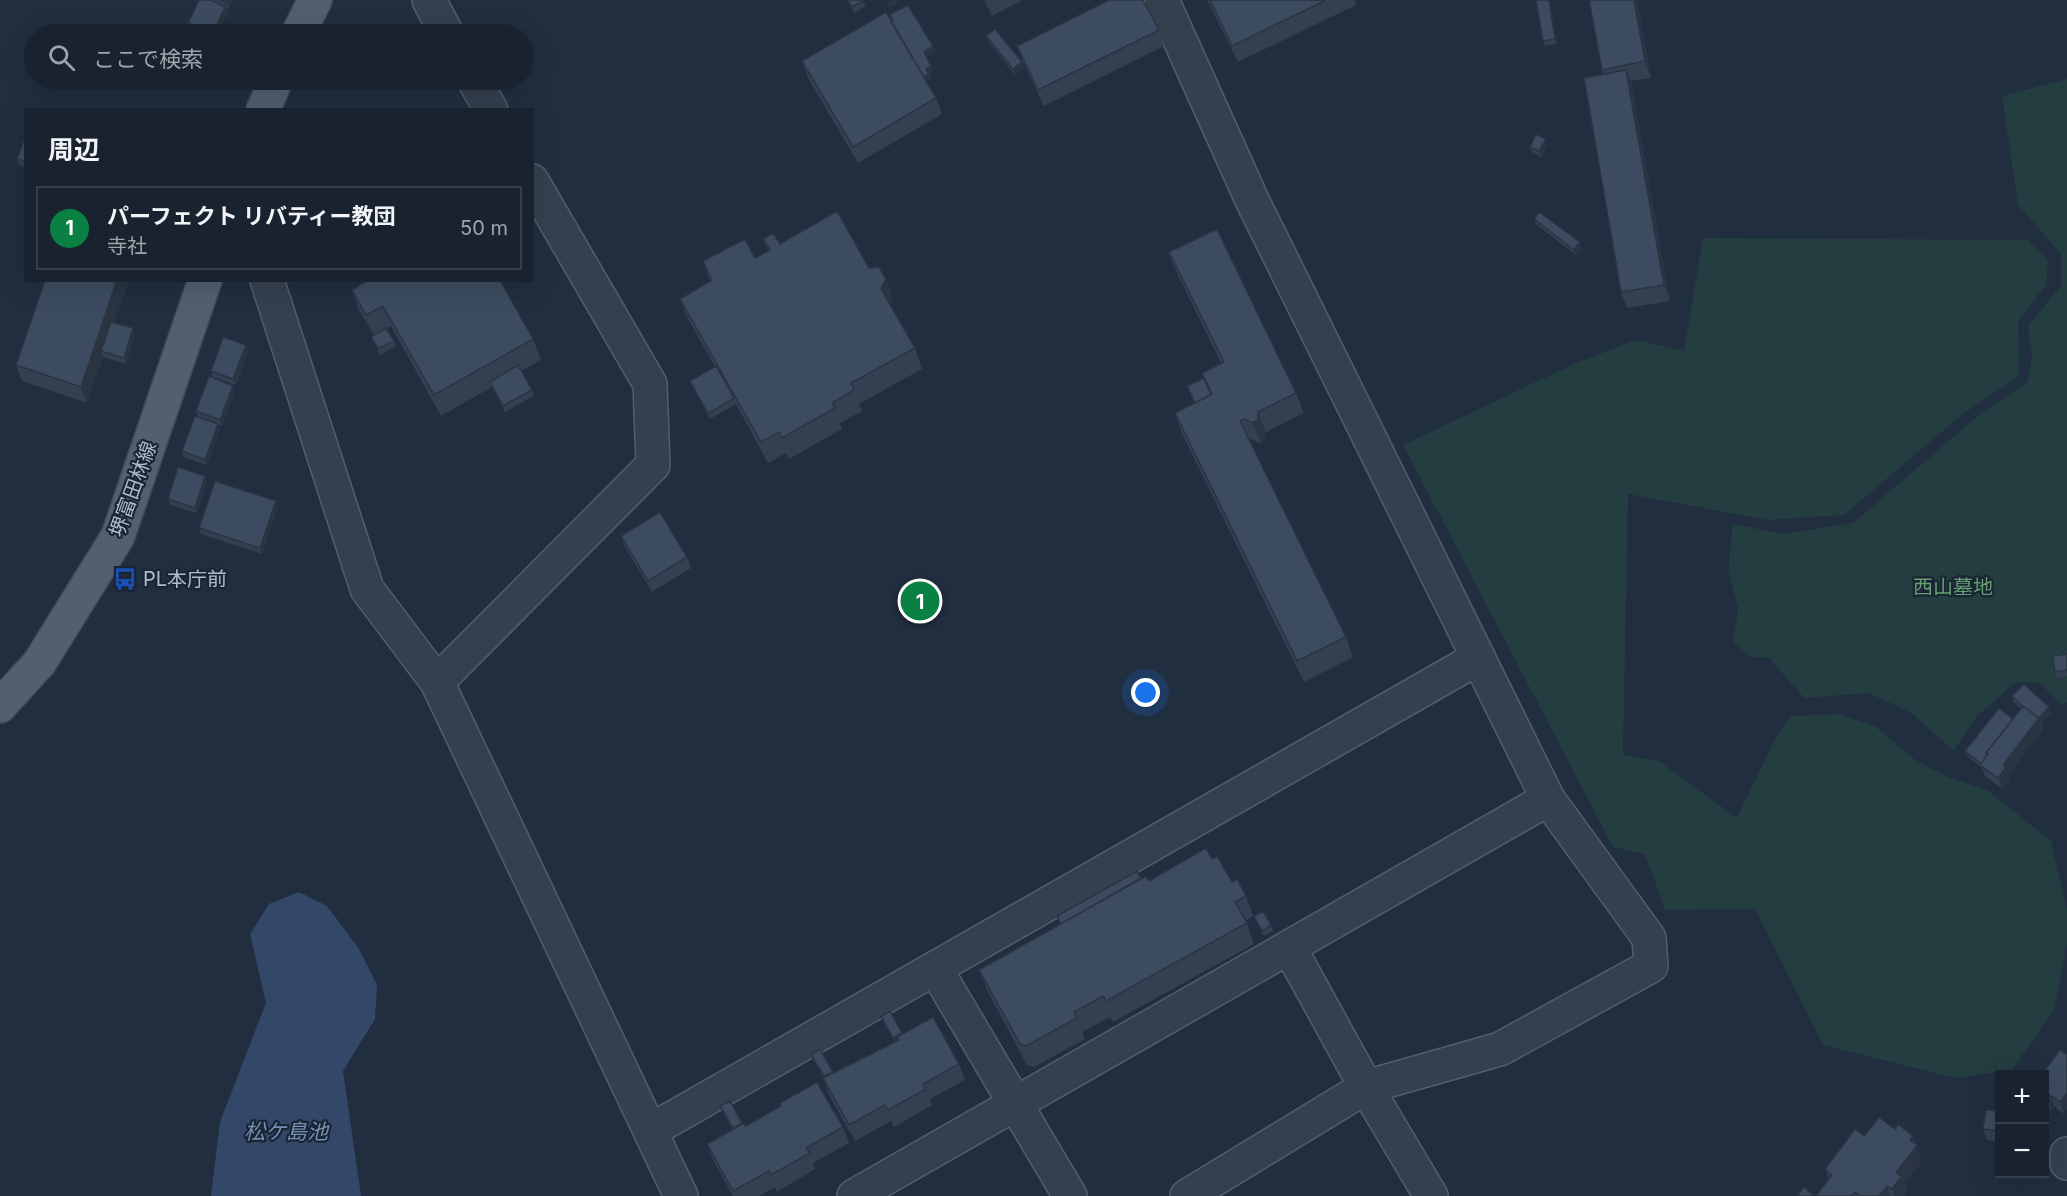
<!DOCTYPE html>
<html lang="ja">
<head>
<meta charset="utf-8">
<style>
	:root { --surface:#19222f; --page:#262f3b; --text:#f1f3f6; --muted:#9fa4aa; --line:#373f4b; --accent:#0b8043 }
	body { margin:0; font-family:Inter,"Noto Sans JP",sans-serif; background:var(--page); color:var(--text) }
	.controls { position:absolute; right:18px; bottom:18px; display:grid; overflow:hidden; border-radius:0px; box-shadow:0 6px 24px #0002 }
	.controls button { width:54px; height:54px; display:grid; place-items:center; padding:0; border:0; border-bottom:2px solid var(--line); background:var(--surface); color:var(--text); font:30px sans-serif }
	.you { position:absolute; left:1146px; top:693px; width:21px; height:21px; margin:-15px; border:4px solid #fff; border-radius:50%; background:#1a73e8; box-shadow:0 0 0 9px #1a73e833 }
	.badge { display:grid; place-items:center; width:39px; height:39px; border-radius:50%; background:var(--accent); color:#fff; font-size:20px; font-weight:700 }
	.pin { position:absolute; translate:-50% -50%; border:3px solid #fff; box-shadow:0 2px 6px #0006 }
	.list { margin:0; padding:0; list-style:none }
	h2 { display:flex; justify-content:space-between; align-items:center; height:78px; margin:0; padding:0 24px; font-size:26px }
	h2 small { font-size:20px; font-weight:400; color:var(--muted) }
	.list li { display:grid; grid-template-columns:39px 1fr auto; gap:18px; align-items:center; box-sizing:border-box; height:84px; margin:0 12px 12px; padding:0 12px; border:2px solid var(--line); border-radius:0px }
	.list b { display:block; font-size:22px; white-space:nowrap }
	.list p { margin:0; font-size:20px; white-space:nowrap; color:var(--muted) }
	.list em { font-size:20px; font-style:normal; color:var(--muted) }
	.icon { flex:none; width:33px; height:33px; fill:none; stroke:currentColor; stroke-width:2; stroke-linecap:round; stroke-linejoin:round }
	.map { position:relative; flex:none; width:2067px; height:1196px; overflow:hidden }
	.search { position:absolute; background:var(--surface); box-shadow:0 6px 24px #0002; left:24px; top:24px; width:510px; height:66px; display:flex; align-items:center; gap:15px; box-sizing:border-box; padding:0 21px; border-radius:33px; color:var(--muted); font-size:22px }
	.panel { position:absolute; background:var(--surface); box-shadow:0 6px 24px #0002; left:24px; top:108px; width:510px; height:174px; border-radius:0px }
	.map>svg:first-child { display:block }
	.green { fill:#233d40 }
	.water { fill:#334868 }
	.lines { fill:none; stroke-linecap:round; stroke-linejoin:round }
	.minor-casing { stroke:#535d6d; stroke-width:36 }
	.major-casing { stroke:#3e4958; stroke-width:36 }
	.minor { stroke:#35404f; stroke-width:33 }
	.major { stroke:#535f6f; stroke-width:33 }
	.wall { fill:#344052 }
	.shaded-wall { fill:#2a3442 }
	.building { fill:#3c4b5f; stroke:#2a3442; stroke-width:1.5 }
	.labels { text-anchor:middle; dominant-baseline:central; stroke-width:4.5; stroke-linejoin:round; paint-order:stroke }
	.street-label { font-size:20px; fill:#b1baca; stroke:#1a2534 }
	.poi-label { font-size:20px; fill:#b1baca; stroke:#1a2534; text-anchor:start }
	.park-label { font-size:20px; fill:#659e72; stroke:#1a2534 }
	.water-label { font-size:21px; font-style:italic; fill:#7590b5; stroke:#1a2534 }
</style>
</head>
<body>
<div class="map">
<svg width="2067" height="1196" viewBox="0 0 2067 1196">
	<rect width="100%" height="100%" fill="#212e3f"/>
	<!-- green -->
	<path class="green" d="M2067,79v624l-6,1 -21,-21 -24,-1 -40,35 -22,34 -43,-38 -42,-20 -65,5 -35,-40 -18,-1 -18,-14 5,-34 -10,-38 5,-47 51,10 69,-11 127,-109 48,-32 4,-29 -4,-27 33,-40v-32l-43,-49 -16,-109z
		M1703,238l325,2 20,21 -2,24 -28,36 1,55 -55,37 -120,102 -76,5 -140,-26 -5,261 36,6 78,57 38,-79 16,-23 47,-2 37,12 40,34 31,16 41,14 64,51 16,68v35l-13,66 -42,60 -56,8 -133,-33 -68,-136 -90,1 -20,-56 -32,-7 -210,-402 175,-83 58,-22 48,11z"/>
	<!-- water -->
	<path class="water" d="M299,892l28,14 32,43 18,36 -2,34 -32,52 18,125h-150l9,-74 46,-119 -16,-69 19,-30z"/>
	<g class="lines">
		<!-- minor casing -->
		<g class="minor-casing">
			<path id="minor" d="M429,0l18,34
				M1162,0l90,200 296,599 101,139 2,28 -151,83 -134,38 -179,109
				M474,80l17,30
				M267,280l100,309 70,93 244,514
				M437,682l216,-217 -3,-81 -118,-203
				M1289,947l77,140 65,109
				M935,968l135,228
				M650,1131l828,-473
				M2067,1154v9
				M854,1196l694,-397"/>
		</g>
		<!-- major casing -->
		<g class="major-casing">
			<path id="major" d="M298,34l17,-34
				M263,110l13,-30
				M0,706l40,-44 78,-126 87,-256"/>
		</g>
		<!-- minor -->
		<use href="#minor" class="minor"/>
		<!-- major -->
		<use href="#major" class="major"/>
	</g>
	<!-- wall -->
	<path class="wall" d="M199,0h34l-4,9 -3,-2 2,5 -11,22h-15l-12,-5 -2,-6z
		M863,0l3,6 -12,7 -6,-12z
		M984,0h39l-31,16z
		M1207,0h147l2,5 -118,57z
		M1550,0l7,44 -12,2 -2,-5z
		M1589,0h48l14,78 -21,3 2,5 38,215 -43,7 -6,-16 -18,-218 -1,-4z
		M890,14l43,32 2,6 -8,5 6,14 -4,4 2,4 -4,3 9,16 6,16 -84,49 -50,-85 -6,-17 89,-39 1,-1z
		M1159,30l5,16 -120,60 -21,-44 -6,-16z
		M986,36l36,26 2,6 -9,7 -27,-34z
		M26,134v33l-7,-2 -2,-6z
		M1548,144l-6,13 -10,-5 -2,-5z
		M1534,219l48,29 -6,7 -40,-31z
		M763,239l17,5 89,24 17,11 7,21 -3,6 25,42 7,21 -63,35 3,7 -22,12 2,6 -53,30 -3,-6 -18,10 -32,-59 -26,15 -18,-33 -2,-5 25,-14 -27,-48 -8,-20 30,-18 -7,-20 52,-3 13,-7z
		M1168,253l128,140 8,20 -38,19v8l-5,4 -9,-5 -3,1 97,197 7,20 -49,25 -122,-248 -7,-21 19,-10 -7,-17 17,-8 -2,-5 19,-10 -44,-90z
		M129,280l-15,43 21,11 -9,30 -23,-7 -16,46 -65,-22 -6,-16z
		M363,280h137l33,59 8,21 -20,11 11,19 2,6 -29,16 -13,-25 -51,29 -50,-90 -5,3 8,12 2,5 -16,9 -9,-18 3,-2 -15,-25 -7,-20 12,-8z
		M246,345l2,6 -12,34 -23,-8 -2,-6z
		M233,386l2,5 -13,35 -4,-2 2,6 -13,35 -23,-8 -2,-6 16,-34 -2,-6z
		M205,476l2,6 -10,31 -27,-8 -2,-6z
		M278,507l-16,47 -61,-20 -2,-6z
		M621,536l66,21 4,11 -39,24 -27,-45z
		M2067,654v22l-10,2 -2,-6z
		M2012,696l39,17 -10,11 2,5 -35,46 2,3 -8,11 -17,-13 -3,-8 -15,-12 -2,-5 48,-32 8,-10 -7,-7z
		M1212,859l20,23 14,14 7,20 -7,5 8,23 -141,78 -3,-5 -28,15 3,7 -51,28 -7,-2 -40,-75 -8,-20 81,-46 -3,-8 84,-38 8,3z
		M1254,916l17,9 2,6 -9,5z
		M881,1016l21,18 57,30 6,16 -35,19 2,6 -38,22 -3,-6 -36,20 -26,-46 -6,-17h1l-11,-18 -2,-5 9,-6 14,24 61,-31 -12,-20z
		M2060,1050l4,64 -9,-7 -3,3 -8,-5v-31z
		M720,1106l26,20 97,1 6,16 -36,20 2,6 -38,23 -2,-5 -16,9h-26l-20,-36 -6,-16 25,-15 -9,-17z
		M2000,1111v31l-13,-2 -4,-11z
		M1895,1129l18,7 9,25 -17,24 3,7 -3,4h-89l13,-17 -4,-10 39,-33z"/>
	<!-- shaded-wall -->
	<path class="shaded-wall" d="M229,0h4l-4,9 -2,-6z
		M891,0h10l-12,9 -2,-6z
		M1549,0h1l7,44 -2,-5z
		M1634,0h3l14,78 -6,-17z
		M225,7l3,5 -11,22h-4z
		M933,46l2,6 -9,5 -2,-5z
		M1022,62l2,6 -9,7 -2,-6z
		M931,66l2,5 -4,4 2,4 -7,5 -2,-6 4,-9z
		M1626,70l6,16 38,215 -6,-16z
		M1546,139l2,5 -6,13 -3,-6z
		M1580,242l2,6 -6,7 -2,-5z
		M886,279l7,21 -5,10 -7,-21z
		M117,280h12l-25,72 -3,-1 2,6 -16,46 -6,-16z
		M133,328l2,6 -9,30 -2,-6z
		M246,345l2,6 -12,34 -3,-6z
		M233,386l2,5 -13,35 -2,-6z
		M1258,412l8,20v8l-5,4 -8,-21z
		M218,424l2,6 -13,35 -2,-5z
		M205,476l2,6 -10,31 -2,-5z
		M276,501l2,6 -16,47 -2,-6z
		M2049,707l2,6 -10,11 2,5 -35,46 2,3 -8,11 -4,-11 5,-13 34,-45z
		M902,1033l2,5 -9,6 -2,-6z
		M2067,1093v16l-3,5 -4,-12z
		M2050,1095l5,12 -3,3 -4,-11z
		M1913,1136l9,25 -17,24 3,7 -3,4h-10l-3,-7 4,-16 14,-33z
		M1887,1186l3,10h-11z"/>
	<!-- building -->
	<path class="building" d="M199,0h12l14,7 -12,27 -25,-11z
		M220,0h9l-2,3z
		M850,0h13v1l-11,6 -4,-6z
		M1109,0h34l16,30 -121,60 -21,-44z
		M1210,0h116l-94,46z
		M1536,0h13l6,39 -12,2z
		M1589,0h45l11,61 -43,9z
		M908,5l25,41 -9,6 7,14 -5,3 3,5 -5,3 -33,-55 2,-2 -3,-6z
		M886,12l50,86 -83,49 -51,-86z
		M995,29l27,33 -9,7 -27,-33z
		M1626,70l38,215 -43,7 -37,-214z
		M26,134v28l-9,-3z
		M1536,134l10,5 -7,12 -9,-4z
		M837,211l32,57 10,-1 7,12 -5,10 34,59 -64,35 3,7 -22,13 3,5 -53,30 -3,-6 -18,10 -81,-143 32,-19 -9,-19 42,-22 10,19 15,-8 -7,-11 10,-6 7,11z
		M1539,212l41,30 -6,8 -40,-31z
		M1217,229l79,164 -38,19v7l-5,4 -9,-4 -4,2 106,216 -49,24 -122,-248 37,-19 -10,-21 22,-11 -55,-110z
		M45,280h72l-36,107 -65,-22z
		M368,280h132l33,59 -99,56 -51,-89 -17,9 -14,-25z
		M111,322l22,6 -9,30 -23,-7z
		M386,328l8,13 -16,8 -7,-12z
		M223,337l23,8 -13,34 -22,-8z
		M518,365l14,25 -29,16 -13,-24z
		M716,366l18,32 -26,16 -18,-33z
		M209,376l24,10 -13,34 -24,-9z
		M1204,378l7,17 -16,8 -8,-17z
		M195,416l23,8 -13,36 -23,-9z
		M178,467l27,9 -10,32 -27,-9z
		M215,481l61,20 -16,47 -61,-20z
		M660,512l27,45 -39,24 -27,-45z
		M2067,654v16l-12,2 -2,-16z
		M2024,684l25,23 -10,11 -16,-12v1l-11,-11z
		M2023,706l16,12 -36,47 3,2 -8,11 -18,-13 8,-11 -2,-1z
		M1999,708l14,11 -27,34 1,2 -6,9 -16,-13z
		M1206,848l6,11 5,-3 15,26 5,-3 9,17 -11,6 12,21 -141,78 -3,-5 -29,16 3,6 -51,28 -6,-2 -41,-74 167,-94 3,5z
		M1137,871l4,7 -80,46 -4,-8z
		M1263,911l8,14 -9,6 -8,-15z
		M890,1011l12,22 -9,5 -12,-22z
		M933,1017l26,47 -36,20 3,5 -38,21 -3,-5 -36,20 -26,-47 76,-38 -2,-3z
		M820,1049l13,23 -9,4 -13,-21z
		M2060,1050l7,5v38l-7,9 -10,-7 -2,4 -4,-2v-23h-2z
		M817,1082l26,45 -37,21 4,5 -39,22 -2,-4 -36,20 -26,-47 37,-21 2,3 35,-20 -1,-3z
		M730,1101l12,22 -9,5 -13,-22z
		M1986,1110l14,1v20l-17,-2z
		M1879,1117l16,12 3,-5 15,12 -3,4 7,5 -21,28 6,3 -10,13 -5,-3 -8,10h-19l-5,-4 -3,4h-36l16,-21 -7,-6 30,-40 9,7z
		M1804,1187l9,8 -1,1h-15z"/>
	<!-- icons -->
	<defs>
		<g id="bus-bare" transform="scale(1.8)"><path d="M-5-6H5V4H4V6H2V4H-2V6H-4V4H-5ZM-3.5-4V0h7V-4ZM-3.5 1.2v1.5H-2V1.2ZM2 1.2v1.5H3.5V1.2Z" fill="#1a4fb4" stroke="#1a2534" stroke-width="2.5" paint-order="stroke"/></g>
	</defs>
	<g fill-rule="evenodd">
		<use href="#bus-bare" x="125" y="579"/>
	</g>
	<g class="labels">
		<!-- street labels -->
		<g class="street-label">
			<text transform="translate(133 489) rotate(-70)">堺富田林線</text>
		</g>
		<!-- poi labels -->
		<g class="poi-label">
			<text x="143" y="579">PL本庁前</text>
		</g>
		<!-- park labels -->
		<g class="park-label">
			<text x="1953" y="587">西山墓地</text>
		</g>
		<!-- water labels -->
		<g class="water-label">
			<text x="286" y="1131">松ケ島池</text>
		</g>
	</g>
</svg>
<div class="controls">
<button>+</button>
<button>−</button>
</div>
<div class="you"></div>
<div class="pin badge" style="left:920px;top:601px">1</div>
<div class="search"><svg class="icon" aria-label="search" viewBox="0 0 24 24"><circle cx="10" cy="10" r="6"/><path d="M15 15l6 6"/></svg>ここで検索</div>
<section class="panel">
<h2>周辺<small></small></h2>
<ul class="list">
<li><span class="badge">1</span><div><b>パーフェクト リバティー教団</b><p>寺社</p></div><em>50 m</em></li>
</ul>
</section>
</div>
</body>
</html>
